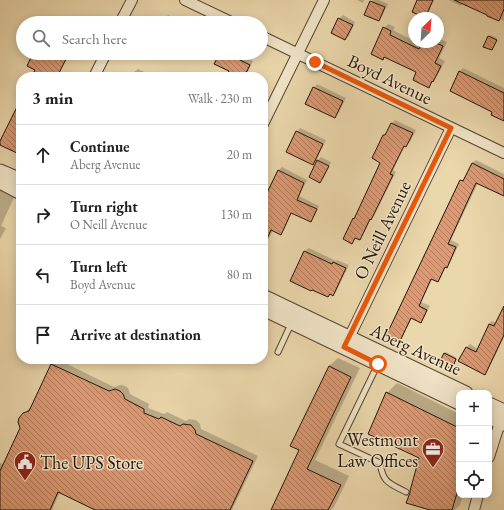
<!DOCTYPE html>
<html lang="en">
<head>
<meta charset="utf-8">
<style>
	:root { --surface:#fff; --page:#f2f2f2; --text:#202124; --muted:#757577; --line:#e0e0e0 }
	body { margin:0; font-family:"EB Garamond",serif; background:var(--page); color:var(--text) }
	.controls { position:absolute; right:12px; bottom:12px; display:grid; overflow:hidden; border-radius:8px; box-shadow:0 2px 10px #0003 }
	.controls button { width:36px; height:36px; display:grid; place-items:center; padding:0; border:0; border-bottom:1px solid var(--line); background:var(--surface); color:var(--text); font:20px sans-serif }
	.compass { position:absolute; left:408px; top:12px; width:36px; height:36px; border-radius:50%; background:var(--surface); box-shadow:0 2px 10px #0003; rotate:25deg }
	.stop { position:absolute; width:12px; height:12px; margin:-9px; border:3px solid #ea580c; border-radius:50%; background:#fff }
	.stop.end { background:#ea580c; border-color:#fff; box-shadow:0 1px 4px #0008 }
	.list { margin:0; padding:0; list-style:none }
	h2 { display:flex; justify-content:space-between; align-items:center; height:52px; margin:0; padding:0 16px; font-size:17px }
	h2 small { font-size:13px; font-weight:400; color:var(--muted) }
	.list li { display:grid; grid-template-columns:26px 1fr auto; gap:12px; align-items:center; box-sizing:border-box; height:60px; padding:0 16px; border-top:1px solid var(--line) }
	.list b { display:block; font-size:15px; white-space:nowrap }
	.list p { margin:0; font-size:13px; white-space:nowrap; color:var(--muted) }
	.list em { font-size:13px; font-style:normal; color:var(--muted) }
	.icon { flex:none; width:22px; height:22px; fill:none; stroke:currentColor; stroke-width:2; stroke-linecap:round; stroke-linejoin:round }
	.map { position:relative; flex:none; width:504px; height:510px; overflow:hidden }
	.search { position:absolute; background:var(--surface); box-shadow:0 2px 10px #0003; left:16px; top:16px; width:252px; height:44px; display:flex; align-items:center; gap:10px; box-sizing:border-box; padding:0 14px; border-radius:22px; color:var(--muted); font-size:15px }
	.panel { position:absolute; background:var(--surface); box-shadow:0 2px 10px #0003; left:16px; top:72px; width:252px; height:292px; border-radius:16px }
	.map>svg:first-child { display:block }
	.shadow { fill:#0003 }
	.building { fill:url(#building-back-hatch); stroke:#231506 }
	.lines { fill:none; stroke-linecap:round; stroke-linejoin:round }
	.service-casing { stroke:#554630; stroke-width:7 }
	.minor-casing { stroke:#554630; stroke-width:12 }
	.tertiary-casing { stroke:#554630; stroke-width:15 }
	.service { stroke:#f2e5c9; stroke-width:5 }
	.minor { stroke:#f2e5c9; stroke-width:10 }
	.tertiary { stroke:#f2e5c9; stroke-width:13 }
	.route { stroke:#ea580c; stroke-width:5 }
	.labels { text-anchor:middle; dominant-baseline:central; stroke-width:3; stroke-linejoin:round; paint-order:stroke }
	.street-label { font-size:18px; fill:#231506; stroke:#f2e5c9 }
	.poi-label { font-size:18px; fill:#231506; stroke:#f2e5c9; text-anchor:end }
</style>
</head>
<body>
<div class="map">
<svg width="504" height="510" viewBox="0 0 504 510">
	<defs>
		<pattern id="building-back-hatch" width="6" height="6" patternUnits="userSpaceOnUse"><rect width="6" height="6" fill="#dd9a74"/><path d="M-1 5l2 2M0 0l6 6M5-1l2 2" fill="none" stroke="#b37c5d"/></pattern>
	</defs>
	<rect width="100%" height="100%" fill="#ebd7ac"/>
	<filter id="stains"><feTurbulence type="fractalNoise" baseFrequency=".005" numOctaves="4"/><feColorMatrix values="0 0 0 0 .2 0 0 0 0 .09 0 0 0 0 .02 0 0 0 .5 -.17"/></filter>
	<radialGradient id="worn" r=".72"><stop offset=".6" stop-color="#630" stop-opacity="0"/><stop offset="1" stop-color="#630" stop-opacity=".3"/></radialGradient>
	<!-- shadow -->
	<path class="shadow" d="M357,0h7l-1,3z
		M373,0h6l9,4 -6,12 -3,4 -8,-18z
		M418,0h16l-6,14 -4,3z
		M449,0h55v21l-41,-18 -2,3z
		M168,15l13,7v1h-19l2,-4z
		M343,15l12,7 -6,14 -4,3 -6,-20z
		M388,24l7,3 -2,3 21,11v1h3l5,3 1,-3h15v-4l9,4 -8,16 6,3 -8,15 -9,10 -11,-15 -32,-15 -2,3 1,-31z
		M490,35l7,3 -4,10 -9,-2z
		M34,53h38l-10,13 -5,11h-25l4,-8z
		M156,53h12l-4,4z
		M210,53h8l-2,3z
		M221,53h15l17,8 -8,16h-18l3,-6z
		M463,68l41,20v32l-10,-9 -43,-21 9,-19z
		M138,69l13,6 -1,2h-18l2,-5z
		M317,84l29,14 -8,16 -3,3 -21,-29z
		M395,120l21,10 -6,12 -4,4 -1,-1 -12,25 3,2 -22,44 -3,3 -8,16 -4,4 -3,-2 -4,5 1,-23 4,-3 24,-54 3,-27 3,-3 5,-9z
		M300,128l26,12 -10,21 -4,3 -15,-32z
		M321,157l10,5 -7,16 -4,3 -3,-20z
		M476,160l28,14v21l-26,-12 -27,57 8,4 -9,19 -4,3 -5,11 -3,3 -5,-2 -12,24 9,4 -6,12 -4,4 -8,-4 -10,20 -3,4 62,-161 4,-3 7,-15z
		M282,167l25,13 -8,16 20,10 -5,11 -4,4 -18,-9 -8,18 -4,4 -7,-4 -10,20v-48l15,-31z
		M0,186l16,7 -15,33 5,2 -6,11z
		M309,248l27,13 1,-1 12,5 -13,27 -3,3 -3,-1 -2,2 -37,-15 14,-30z
		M504,308v29l-16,33 -3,3 -18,-26 3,-3 8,5 11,-25 3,-3 5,2z
		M446,352l11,6 -4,9 -9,-13z
		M338,358l22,10 -45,92 34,16 -15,31 -3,3h-59l29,-60 28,-84z
		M57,359l57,28 7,-2 4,1 3,2 2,6 19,10 -1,4 16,6 3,-2 19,9 3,-2 7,1 4,4 1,5 57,27 -26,54h-134l-38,-18 -8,18h-52v-47l4,1 17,-36 3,-14 5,-6h3l20,-43z
		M397,383l62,31v81h4l-3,10 -5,5h-22l-13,-52 -33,-65z"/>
	<!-- building -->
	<path class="building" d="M417,0h16l-8,18 -13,-6z
		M454,0h50v9l-5,12 -12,-5v-1z
		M370,1l15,6 -6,14 -15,-6z
		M338,18l15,7 -8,15 -14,-7z
		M383,27l8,4 -1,4 29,14 3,-7h12l9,4 -8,17 6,3 -8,16 -1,-1 -3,7 -16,-8 3,-8 -32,-15 -1,3 -12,-6z
		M488,36l9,4 -5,10 -9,-3z
		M33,53h36l-12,24h-26l4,-7 -8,-4z
		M220,53h6l24,12 -6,12h-18l3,-6 -15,-7z
		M459,71l45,22v28l-13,-6 1,-3 -42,-21z
		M313,87l30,14 -8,17 -30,-14z
		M21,99v56l-21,-10v-4z
		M391,123l22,10 -7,14 -2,-1 -14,28 3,1 -22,45 -1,-1 -10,21 -5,-2 -3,6 -9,-5 10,-21 1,1 26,-56 -8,-5 11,-23h2z
		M296,131l27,13 -10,21 -27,-13z
		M317,160l12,6 -9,17 -11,-6z
		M472,163l32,16v17l-28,-13 -28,61 8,3 -9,21 -2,-1 -7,15 -7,-3 -12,27 8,4 -6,13 -10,-5 -12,25 -13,-7 74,-156 3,1z
		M278,170l26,13 -7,17 20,9 -6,13 -20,-9 -10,22 -10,-5 -8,18v-47z
		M304,251l28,13 1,-2 13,6 -13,28 -3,-2 -2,3 -16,-7 -1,1 -21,-10z
		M504,306v29l-19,40 -27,-14 8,-14 10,5 13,-28 5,2z
		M444,353l12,6 -4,10 -13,-6z
		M51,364l58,27 6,-2 5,2 3,3 2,5 19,10v4l15,6 2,-2 19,9 3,-2 8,1 4,5 1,4 57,27 -23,49h-135l-37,-18 -8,18h-50v-39l20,-43 -2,-6 1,-4 4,-5 6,-2z
		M329,366l22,11 -44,92 34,16 -13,25h-57l28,-60 -9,-4z
		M386,392l73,36v58l-7,24h-22l-24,-7 4,-10v-2l9,-33 -51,-24z"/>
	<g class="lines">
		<!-- service casing -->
		<g class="service-casing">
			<path id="service" d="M278,352l13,-28
				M378,364l-39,80 41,19c3,20 9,20 26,29"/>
		</g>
		<!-- minor casing -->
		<g class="minor-casing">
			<path id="minor" d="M185,0l48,23
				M120,23l12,-23
				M261,36l243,117
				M94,77l12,-24
				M263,124l61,-124
				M346,344l105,-216
				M489,457l13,-41
				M474,510l4,-15"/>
		</g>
		<!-- tertiary casing -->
		<g class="tertiary-casing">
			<path id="tertiary" d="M0,171l21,9
				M0,182l21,11
				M263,296l203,97
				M263,309l196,94
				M489,404l15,7
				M489,417l15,7"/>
		</g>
		<!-- service -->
		<use href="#service" class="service"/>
		<!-- minor -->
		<use href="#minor" class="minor"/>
		<!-- tertiary -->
		<use href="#tertiary" class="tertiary"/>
	</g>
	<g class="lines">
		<!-- route -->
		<path class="route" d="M315,62l136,66 -107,219 34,17"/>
	</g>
	<!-- icons -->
	<defs>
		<g id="office-pin" transform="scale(1.15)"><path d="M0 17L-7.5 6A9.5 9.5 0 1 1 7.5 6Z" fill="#8f2418" stroke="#f2e5c9"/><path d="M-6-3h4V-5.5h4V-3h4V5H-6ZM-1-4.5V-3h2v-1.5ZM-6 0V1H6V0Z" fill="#fff"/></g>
		<g id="civic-pin" transform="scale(1.15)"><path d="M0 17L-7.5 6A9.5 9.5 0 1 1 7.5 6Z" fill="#8f2418" stroke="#f2e5c9"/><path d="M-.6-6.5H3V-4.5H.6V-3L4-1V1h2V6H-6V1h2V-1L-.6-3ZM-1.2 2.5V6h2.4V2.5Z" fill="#fff"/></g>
	</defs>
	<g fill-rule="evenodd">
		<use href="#office-pin" x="433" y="449"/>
		<use href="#civic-pin" x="25" y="462"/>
	</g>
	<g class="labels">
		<!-- street labels -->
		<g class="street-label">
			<text transform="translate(390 79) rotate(26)">Boyd Avenue</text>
			<text transform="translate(382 230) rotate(-64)">O Neill Avenue</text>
			<text transform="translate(416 349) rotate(25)">Aberg Avenue</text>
		</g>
		<!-- poi labels -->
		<g class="poi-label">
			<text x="418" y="439">Westmont<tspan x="418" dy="21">Law Offices</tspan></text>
			<text x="40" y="462" text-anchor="start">The UPS Store</text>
		</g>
	</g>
	<rect width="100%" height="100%" filter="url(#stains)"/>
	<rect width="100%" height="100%" fill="url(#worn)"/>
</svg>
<div class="controls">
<button>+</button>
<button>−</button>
<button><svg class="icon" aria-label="locate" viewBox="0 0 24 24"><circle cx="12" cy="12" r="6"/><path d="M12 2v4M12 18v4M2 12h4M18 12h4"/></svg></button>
</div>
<svg class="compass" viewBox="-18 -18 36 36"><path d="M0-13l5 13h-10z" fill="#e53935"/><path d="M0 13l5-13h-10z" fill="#757577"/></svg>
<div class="stop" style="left:378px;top:364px"></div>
<div class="stop end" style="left:315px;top:62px"></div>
<div class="search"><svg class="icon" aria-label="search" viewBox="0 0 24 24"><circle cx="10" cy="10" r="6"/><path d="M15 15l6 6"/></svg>Search here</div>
<section class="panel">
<h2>3 min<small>Walk · 230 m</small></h2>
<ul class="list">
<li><svg class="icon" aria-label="ahead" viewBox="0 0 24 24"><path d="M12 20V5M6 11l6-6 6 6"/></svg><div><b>Continue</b><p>Aberg Avenue</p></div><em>20 m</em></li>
<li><svg class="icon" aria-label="right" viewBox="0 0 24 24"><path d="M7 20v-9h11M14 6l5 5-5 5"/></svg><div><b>Turn right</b><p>O Neill Avenue</p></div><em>130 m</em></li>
<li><svg class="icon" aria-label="left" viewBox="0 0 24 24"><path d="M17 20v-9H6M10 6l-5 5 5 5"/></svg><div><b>Turn left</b><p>Boyd Avenue</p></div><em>80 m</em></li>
<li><svg class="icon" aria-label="arrive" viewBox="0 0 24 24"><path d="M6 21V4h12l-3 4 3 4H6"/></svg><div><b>Arrive at destination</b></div></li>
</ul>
</section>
</div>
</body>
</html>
